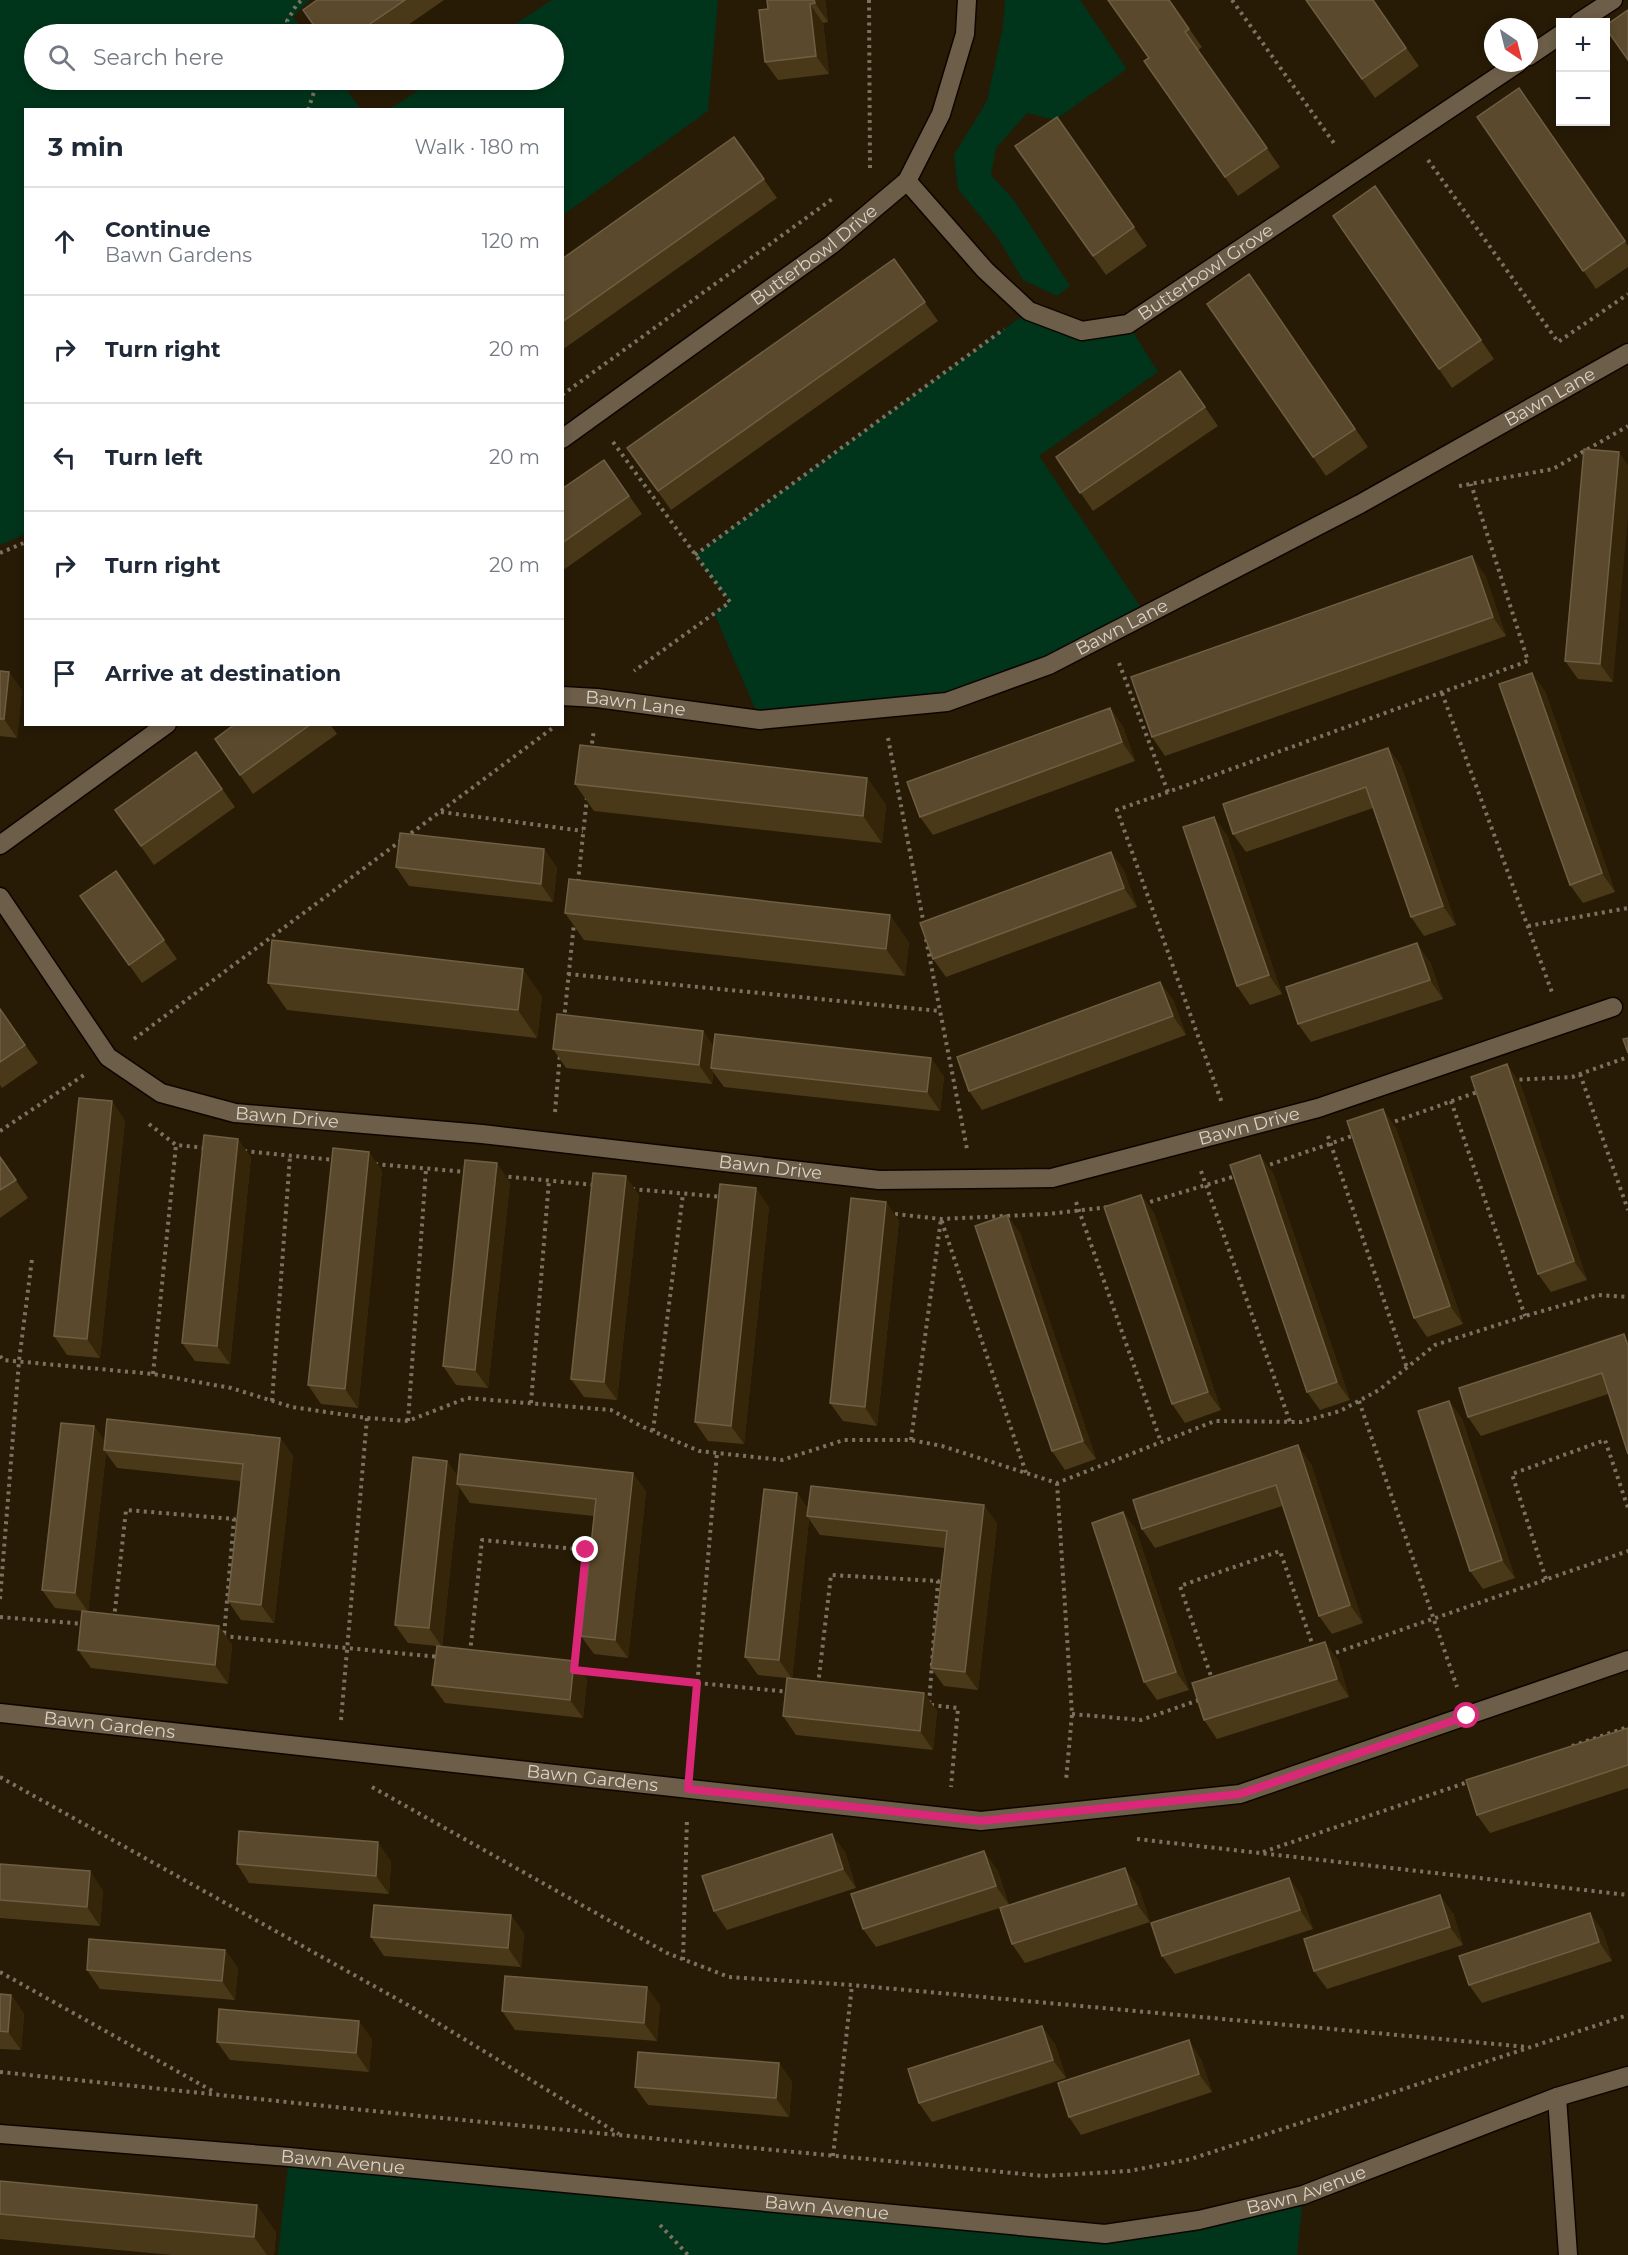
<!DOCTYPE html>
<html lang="en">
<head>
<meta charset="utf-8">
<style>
	:root { --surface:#fff; --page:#f2f2f3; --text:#1f2937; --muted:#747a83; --line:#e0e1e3 }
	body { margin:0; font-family:Montserrat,sans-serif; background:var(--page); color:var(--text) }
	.controls { position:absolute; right:18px; top:18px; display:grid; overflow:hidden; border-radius:0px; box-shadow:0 3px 9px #0003 }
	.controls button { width:54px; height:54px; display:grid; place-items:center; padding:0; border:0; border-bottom:2px solid var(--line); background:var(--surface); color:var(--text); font:30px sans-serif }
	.compass { position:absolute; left:1484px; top:18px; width:54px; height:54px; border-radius:50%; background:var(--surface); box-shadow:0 3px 9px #0003; rotate:145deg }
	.stop { position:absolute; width:18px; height:18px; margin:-14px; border:4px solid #db2777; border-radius:50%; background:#fff }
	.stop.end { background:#db2777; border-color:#fff; box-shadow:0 2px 6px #0008 }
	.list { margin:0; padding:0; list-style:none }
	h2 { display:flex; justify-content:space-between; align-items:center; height:78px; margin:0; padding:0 24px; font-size:26px }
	h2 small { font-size:20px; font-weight:400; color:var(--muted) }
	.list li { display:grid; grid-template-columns:39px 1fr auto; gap:18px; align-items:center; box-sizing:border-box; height:108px; padding:0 24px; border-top:2px solid var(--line) }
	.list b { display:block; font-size:22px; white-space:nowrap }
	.list p { margin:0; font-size:20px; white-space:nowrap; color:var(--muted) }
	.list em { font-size:20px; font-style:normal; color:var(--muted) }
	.icon { flex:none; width:33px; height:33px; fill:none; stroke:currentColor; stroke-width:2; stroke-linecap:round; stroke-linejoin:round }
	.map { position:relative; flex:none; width:1628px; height:2255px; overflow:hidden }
	.search { position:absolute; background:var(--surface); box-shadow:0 3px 9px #0003; left:24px; top:24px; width:540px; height:66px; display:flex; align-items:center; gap:15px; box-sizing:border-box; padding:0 21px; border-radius:33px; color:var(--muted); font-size:22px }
	.panel { position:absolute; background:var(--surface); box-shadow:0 3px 9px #0003; left:24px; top:108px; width:540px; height:618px; border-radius:0px }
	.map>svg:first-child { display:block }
	.green { fill:#00341b }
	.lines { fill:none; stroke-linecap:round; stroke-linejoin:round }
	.minor-casing { stroke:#0f0500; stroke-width:21 }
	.path { stroke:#7c7262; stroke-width:4; stroke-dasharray:3 4.5; stroke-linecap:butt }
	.minor { stroke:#6c5e48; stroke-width:18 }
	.wall { fill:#4a3919 }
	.shaded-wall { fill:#35260a }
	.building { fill:#5a492c; stroke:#6e5f44; stroke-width:1.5 }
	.route { stroke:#db2777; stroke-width:8 }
	.labels { text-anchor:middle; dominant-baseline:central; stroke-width:4.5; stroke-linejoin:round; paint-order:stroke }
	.street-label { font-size:18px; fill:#dbd3c7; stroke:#1d1201 }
</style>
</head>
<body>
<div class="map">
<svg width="1628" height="2255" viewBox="0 0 1628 2255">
	<rect width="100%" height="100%" fill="#271b06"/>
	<!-- green -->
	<path class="green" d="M0,0h309l-16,17 13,17h-272v46h305l22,29 -335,1 -1,424 -25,11z
		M552,0h166l-10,111 -145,104 -1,-105 -172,-1 44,-29h120v-46h-54z
		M1005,0h75l47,69 -72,51 -28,-7 -31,35 -5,27 22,24 57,87 -13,10 -34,-16 -25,-42 -40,-49 -4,-34 33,-54 16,-74z
		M1029,311l53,20 46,-7 30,48 -119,84 107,159 -199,87 -187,18 -46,-107 16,-11 -35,-47z
		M289,2157l816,77 198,-39 -6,60h-1019z"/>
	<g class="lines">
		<!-- minor casing -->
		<g class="minor-casing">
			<g id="minor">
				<path d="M1579,22l34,-22"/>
				<path d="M1529,56l31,-21"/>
				<path id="s1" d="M907,181l78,89 44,41 53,20 46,-7 390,-261"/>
				<path id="s2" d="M562,439l269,-194 76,-64 34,-67 24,-80 2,-34"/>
				<path id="s3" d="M562,696l35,2 163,22 187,-18 102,-37 311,-161 268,-151"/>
				<path d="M0,845l167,-121"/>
				<path id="s4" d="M0,897l108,160 53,36 74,20 247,21 397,46 173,-2 266,-70 295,-101"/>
				<path id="s5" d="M0,1713l981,108 259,-27 388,-134"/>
				<path d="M1557,2097l11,158"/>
				<path id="s6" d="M0,2134l289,23 816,77 94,-14 104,-25 254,-98 71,-21"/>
			</g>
		</g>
		<!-- path -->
		<path class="path" d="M869,0l1,170
			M1232,0l104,146
			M296,34l-9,-13 10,-17 5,-4
			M308,110l10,-30
			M1428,160l130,182 70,-48
			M562,395l273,-198
			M613,442l117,160 -96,69
			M1459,486l94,-17 75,-43
			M0,553l26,-11
			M695,555l309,-226
			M1119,663l49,129 360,-131 -57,-177
			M1442,693l111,302
			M888,738l36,187
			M591,751l3,-22
			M1168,792l-51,18 105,293
			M441,812l142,19
			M578,882l9,-85
			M1528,926l100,-18
			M926,939l41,210
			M568,974l372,37
			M564,1020l10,-97
			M134,1039l420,-312
			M1580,1074l48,136
			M1512,1080l60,-3 56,-20
			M1451,1101l74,215
			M555,1112l5,-58
			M149,1124l27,21 30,3
			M1388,1124l92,-33
			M0,1131l84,-56
			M1328,1136l79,232
			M244,1151l91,9
			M375,1164l91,8
			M1263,1167l92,-32
			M1201,1171l89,251
			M501,1176l94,9
			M632,1189l91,8
			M1076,1202l85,240
			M1143,1204l96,-29
			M895,1214l46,5 107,-5 61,-7
			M0,1356l3,4 150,14 78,14 61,19 75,11 41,3 59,-23 144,12 30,16 58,25 83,9 62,-20h67l31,6 115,37 158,-62 86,1 39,-11 39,-21 56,-45 90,-29 73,-21 30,2
			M153,1374l23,-229
			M272,1401l18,-245
			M1359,1401l98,286
			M531,1403l18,-223
			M408,1421l18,-252
			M653,1431l30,-237
			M911,1440l30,-221 85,254
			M1057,1483l15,231 -6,67
			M1546,1579l-34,-105 93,-34 23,68
			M0,1599l19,-238 13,-102
			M0,1617l84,7
			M114,1619l12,-109 108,9 -10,117
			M223,1636l216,21
			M470,1653l12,-113 104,10 -11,116
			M1329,1655l299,-104
			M578,1671l211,21
			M1213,1682l-33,-96 100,-35 34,98
			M818,1685l13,-110 107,6 -9,123
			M931,1705l27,3 -7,79
			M1072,1714l69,6 61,-21
			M341,1720l26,-302
			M1572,1746l56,-19
			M691,1757l26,-304
			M0,1777l415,232 204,125
			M372,1787l295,166 62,24 123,8 676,62
			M1137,1839l491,56
			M1263,1852l208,-71
			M683,1960l4,-142
			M0,1972l216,121
			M0,2072l421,44 623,60 85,-5 62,-12 437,-144
			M833,2156l19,-171
			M660,2225l28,30"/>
		<!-- minor -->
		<use href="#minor" class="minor"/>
	</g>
	<!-- wall -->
	<path class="wall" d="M317,0h127l-49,34h-75z
		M767,0h58l3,22 -5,1 6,51 -51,6 -13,-18 3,-53z
		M1169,0l33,47 -4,3 82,117 -42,29 -94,-135 5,-3z
		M1306,0h67l46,66 -44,32z
		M1519,88l109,158v21l-32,22 -119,-172z
		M1057,117l90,129 -41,29 -91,-129z
		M734,137l43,61 -215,152v-91z
		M1375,186l119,173 -42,29 -119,-172z
		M894,259l44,62 -267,189 -44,-62z
		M1249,274l119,173 -42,29 -119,-172z
		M1180,371l38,55 -125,85 -37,-54z
		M1584,449l29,233 -35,-3 -13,-18z
		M604,460l38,54 -80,57v-82z
		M1485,575l21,61 -341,120 -13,-19z
		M0,671l22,19 -5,48 -17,-2z
		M1545,691l70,201 -32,11 -13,-18z
		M1110,708l13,19 12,34 -202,74 -13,-18z
		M235,724h95l7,10 -84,60 -38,-55z
		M1388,748l13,18 55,159 -32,11 -13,-19 -38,-109 -127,44 -13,-18z
		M196,752l39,55 -81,58 -39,-55z
		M867,778l19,27 -4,38 -288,-32 -19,-27z
		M1227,835l55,159 -32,11 -13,-19z
		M544,849l13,19 -4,34 -144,-16 -13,-19z
		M1111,852l13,19 13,36 -191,70 -13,-18z
		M116,871l61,88 -35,24 -62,-87z
		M565,913l344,29 -4,34 -321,-36z
		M1430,962l13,37 -132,43 -13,-18z
		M1160,982l13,18 13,35 -204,75 -13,-19z
		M268,983l274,13 -5,42 -250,-28z
		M0,1009l38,54 -36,25 -2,-3z
		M703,1031l10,15 231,30 -4,35 -216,-24 -11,-15 -1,12 -146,-16 -13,-19z
		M1520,1083l67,197 -36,12 -13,-18z
		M125,1120l-25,238 -33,-3 -13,-19z
		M1396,1128l67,196 -36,13 -13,-19z
		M0,1157l28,41 -28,20z
		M251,1157l-21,207 -35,-3 -13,-18z
		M382,1170l-24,238 -37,-4 -13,-19z
		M1273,1173l77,227 -30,10 -13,-18z
		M510,1182l-22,206 -32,-3 -13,-19z
		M639,1195l-22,205 -33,-3 -13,-18z
		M1141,1195l13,18 67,197 -36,13 -13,-19z
		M769,1207l-25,237 -36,-3 -13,-19z
		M1007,1215l13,18 76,226 -31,11 -13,-19z
		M899,1220l-22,206 -34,-5 -13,-18z
		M1628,1340l-20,54 -127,42 -13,-19z
		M1449,1401l13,18 53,159 -32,11 -13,-18z
		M94,1426l11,16 175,-4 13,18 -19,167 -33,-3 -13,-19 13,-120 -124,-13 -11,-15 -18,159 131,14 13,19 -4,39 -137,-16 -13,-18 4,-39 -27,-3 -13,-18z
		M447,1461l11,16 188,14 -18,167 -34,-4 -13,-18 13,-120 -124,-13 -11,-16 -17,160 145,32 -4,39 -138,-15 -13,-18 5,-39 -29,-3 -13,-18z
		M1311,1464l52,159 -31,11 -13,-18 -37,-110 -127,42 -13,-19z
		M797,1493l11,16 189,14 -19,167 -34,-4 -13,-18 14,-120 -125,-13 -11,-16 -17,159 132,15 13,18 -4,39 -137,-15 -13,-19 4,-38 -29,-3 -13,-18z
		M1123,1512l13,18 53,160 -32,10 -13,-18z
		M1338,1660l11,37 -132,42 -13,-19z
		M1628,1728v60l-138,45 -13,-18z
		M845,1852l11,36 -129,42 -13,-19z
		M391,1861l-2,33 -140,-11 -12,-19z
		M0,1864l103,26 -3,36 -100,-8z
		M997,1869l12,36 -133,42 -13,-18z
		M1289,1878l13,19 11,32 -138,45 -13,-18z
		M1138,1886l12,36 -125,41 -13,-19z
		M1453,1913l10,32 -136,44 -13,-18z
		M1590,1913l13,19 9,29 -130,42 -13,-18z
		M511,1915l13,19 -3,33 -137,-11 -13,-19z
		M225,1950l13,18 -3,32 -135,-11 -13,-19z
		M0,1994l11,1 13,19 -3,36 -21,-1z
		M660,2005l-3,36 -142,-11 -13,-19z
		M372,2039l-3,33 -139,-12 -13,-18z
		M1055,2044l11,34 -134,44 -13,-19z
		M1201,2059l11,33 -131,43 -12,-18z
		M779,2063l13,19 -3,35 -141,-12 -13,-18z
		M0,2181l276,51 -2,23h-102l-172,-16z"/>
	<!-- shaded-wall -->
	<path class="shaded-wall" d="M814,0h11l3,22 -13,-19z
		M810,4l13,19 6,51 -13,-18z
		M1619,452l9,13v51l-15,166 -13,-18z
		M1472,556l13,19 21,61 -13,-19z
		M9,672l13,18 -5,48 -13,-19z
		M1532,673l13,18 70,201 -13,-19z
		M1110,708l13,19 12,34 -13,-19z
		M1388,748l13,18 55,159 -13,-19z
		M867,778l19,27 -4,38 -19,-27z
		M1214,817l13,18 55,159 -13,-19z
		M544,849l13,19 -4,34 -12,-18z
		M1111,852l13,19 13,36 -13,-19z
		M890,915l19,27 -4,34 -19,-27z
		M1417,943l13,19 13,37 -13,-19z
		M523,969l19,27 -5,42 -19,-28z
		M1160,982l13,18 13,35 -13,-19z
		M703,1031l13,19 -5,18 2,4 -1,12 -13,-19z
		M931,1058l13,18 -4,35 -13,-19z
		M1507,1064l13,19 67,197 -13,-19z
		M112,1101l13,19 -25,238 -13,-19z
		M1383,1109l13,19 67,196 -13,-18z
		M238,1139l13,18 -21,207 -13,-18z
		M369,1152l13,18 -24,238 -13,-19z
		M1260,1155l13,18 77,227 -13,-18z
		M497,1163l13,19 -22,206 -13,-18z
		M626,1176l13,19 -22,205 -13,-18z
		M756,1188l13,19 -25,237 -13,-18z
		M1141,1195l13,18 67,197 -13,-18z
		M886,1202l13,18 -22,206 -12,-19z
		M1007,1215l13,18 76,226 -13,-18z
		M1449,1401l13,18 53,159 -13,-18z
		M94,1426l13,19 -3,5 2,3 -18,159 -13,-19z
		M280,1438l13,18 -19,167 -13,-18z
		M1298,1445l13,19 52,159 -13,-18z
		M447,1461l13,18 -3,5 2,3 -17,160 -13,-19z
		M633,1473l13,18 -18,167 -13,-18z
		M797,1493l13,18 -3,5 2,3 -17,160 -13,-19z
		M984,1505l13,18 -19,167 -13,-18z
		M1123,1512l13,18 53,160 -13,-18z
		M219,1626l13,19 -4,39 -13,-19z
		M1325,1642l13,18 11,37 -12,-18z
		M574,1661l13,18 -4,39 -13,-18z
		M924,1693l13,18 -4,39 -13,-19z
		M832,1834l13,18 11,36 -13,-19z
		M378,1842l13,19 -2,33 -13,-18z
		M984,1851l13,18 12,36 -13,-19z
		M1125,1868l13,18 12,36 -13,-18z
		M90,1871l13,19 -3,36 -13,-19z
		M1289,1878l13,19 11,32 -13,-19z
		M1440,1895l13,18 10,32 -13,-18z
		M1590,1913l13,19 9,29 -13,-19z
		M511,1915l13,19 -3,33 -13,-19z
		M225,1950l13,18 -3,32 -13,-19z
		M647,1987l13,18 -3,36 -13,-18z
		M11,1995l13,19 -3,36 -13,-18z
		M359,2021l13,18 -3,33 -13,-19z
		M1042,2026l13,18 11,34 -13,-18z
		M1189,2040l12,19 11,33 -13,-18z
		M779,2063l13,19 -3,35 -13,-19z
		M257,2205l19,27 -2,23h-7l-13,-18z"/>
	<!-- building -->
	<path class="building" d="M317,0h88l-50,34h-35l-17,-24z
		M767,0h47l1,3 -5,1 6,52 -51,6 -6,-52 9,-1z
		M1108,0h61l20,29 -4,3 82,116 -42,29 -81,-116 5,-3z
		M1306,0h67l33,48 -44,31z
		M1628,10v50l-23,-33v-1z
		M1519,88l106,153 -42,30 -106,-154z
		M1057,117l77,110 -41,29 -78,-110z
		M734,137l30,42 -202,143v-63z
		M1375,186l106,154 -42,29 -106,-153z
		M894,259l31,43 -267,189 -31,-43z
		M1249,274l106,155 -42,28 -106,-153z
		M1180,371l25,36 -125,86 -24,-36z
		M1584,449l35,3 -19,212 -35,-3z
		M604,460l25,36 -67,47v-54z
		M1472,556l21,61 -341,120 -21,-60z
		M0,671l9,1 -5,47h-4z
		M1532,673l70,200 -32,12 -71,-201z
		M1110,708l12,34 -202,75 -13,-35z
		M235,724h76l-71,51 -25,-36z
		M580,745l287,33 -4,38 -288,-32z
		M1388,748l55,158 -32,11 -45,-130 -133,47 -10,-30z
		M196,752l26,37 -81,57 -26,-36z
		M1214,817l55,158 -32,11 -54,-159z
		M400,833l144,16 -3,35 -145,-17z
		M1111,852l13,36 -191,71 -13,-36z
		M116,871l48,69 -35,25 -49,-69z
		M569,879l321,36 -4,34 -321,-36z
		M272,940l251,29 -5,41 -250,-27z
		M1417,943l13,37 -132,44 -12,-37z
		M1160,982l13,34 -204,75 -12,-34z
		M0,1009l25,36 -25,17z
		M557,1014l146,17 -4,34 -146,-16z
		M715,1034l216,24 -4,34 -216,-24z
		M1628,1038v15l-5,-14z
		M1507,1064l67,197 -36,13 -67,-197z
		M79,1098l33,3 -25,238 -33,-3z
		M1383,1109l67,197 -36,12 -67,-197z
		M204,1135l34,4 -21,207 -35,-3z
		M333,1148l36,4 -24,237 -37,-4z
		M1260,1155l77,227 -30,10 -77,-227z
		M0,1157l16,23 -16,10z
		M465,1160l32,3 -22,207 -32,-4z
		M593,1173l33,3 -22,206 -33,-3z
		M720,1184l36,4 -25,238 -36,-4z
		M1141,1195l67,197 -36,12 -68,-197z
		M851,1198l35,4 -21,205 -35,-4z
		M1007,1215l76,226 -31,10 -77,-225z
		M1624,1334l4,12v108l-26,-81 -134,44 -9,-29z
		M1449,1401l53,159 -32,11 -52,-160z
		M107,1419l173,19 -19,167 -33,-4 15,-137 -139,-14z
		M61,1423l33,3 -19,167 -33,-3z
		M1298,1445l52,160 -31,11 -43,-131 -134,44 -9,-29z
		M460,1454l173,19 -18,167 -34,-4 15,-137 -139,-15z
		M413,1457l34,4 -18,167 -34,-3z
		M811,1486l173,19 -19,167 -34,-4 16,-137 -140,-15z
		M764,1489l33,4 -18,167 -34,-3z
		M1123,1512l53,160 -32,10 -52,-159z
		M82,1611l137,15 -4,39 -137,-15z
		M1325,1642l12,37 -133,41 -12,-37z
		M437,1646l137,15 -4,39 -138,-15z
		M787,1678l137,15 -4,38 -137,-15z
		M1628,1728v37l-151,50 -11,-35z
		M239,1831l139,11 -2,34 -139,-12z
		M832,1834l11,35 -129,42 -12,-35z
		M984,1851l12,35 -133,43 -12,-35z
		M0,1864l90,7 -3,36 -87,-7z
		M1125,1868l12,36 -125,40 -12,-36z
		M1289,1878l11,32 -138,46 -11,-33z
		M1440,1895l10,32 -136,44 -10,-32z
		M374,1905l137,10 -3,33 -137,-11z
		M1590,1913l9,29 -130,43 -10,-29z
		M89,1939l136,11 -3,31 -135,-11z
		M505,1976l142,11 -3,36 -142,-12z
		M0,1994l11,1 -3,37 -8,-1z
		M219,2009l140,12 -3,32 -139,-11z
		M1042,2026l11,34 -134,43 -11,-34z
		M1189,2040l10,34 -130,43 -11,-34z
		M638,2052l141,11 -3,35 -141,-11z
		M0,2181l257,24 -3,32 -254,-23z"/>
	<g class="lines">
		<!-- route -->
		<path class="route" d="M586,1550l-12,120 123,13 -9,106 293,32 259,-27 227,-78"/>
	</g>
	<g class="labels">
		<!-- street labels -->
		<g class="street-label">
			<text stroke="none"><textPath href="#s2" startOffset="312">Butterbowl Drive</textPath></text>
			<text stroke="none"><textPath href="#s1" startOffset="375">Butterbowl Grove</textPath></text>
			<text stroke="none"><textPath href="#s3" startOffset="1064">Bawn Lane</textPath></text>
			<text stroke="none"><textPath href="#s3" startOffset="578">Bawn Lane</textPath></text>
			<text stroke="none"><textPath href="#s3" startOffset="74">Bawn Lane</textPath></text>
			<text stroke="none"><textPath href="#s4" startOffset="386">Bawn Drive</textPath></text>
			<text stroke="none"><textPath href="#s4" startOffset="1358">Bawn Drive</textPath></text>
			<text stroke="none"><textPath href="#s4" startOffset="872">Bawn Drive</textPath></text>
			<text stroke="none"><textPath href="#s5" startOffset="110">Bawn Gardens</textPath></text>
			<text stroke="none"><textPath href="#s5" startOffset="596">Bawn Gardens</textPath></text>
			<text stroke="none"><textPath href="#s6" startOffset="344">Bawn Avenue</textPath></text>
			<text stroke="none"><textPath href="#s6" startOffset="1316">Bawn Avenue</textPath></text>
			<text stroke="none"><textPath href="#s6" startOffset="830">Bawn Avenue</textPath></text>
		</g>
	</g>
</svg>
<div class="controls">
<button>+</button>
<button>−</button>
</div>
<svg class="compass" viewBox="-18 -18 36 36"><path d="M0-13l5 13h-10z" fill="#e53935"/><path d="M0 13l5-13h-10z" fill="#747a83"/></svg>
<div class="stop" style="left:1467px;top:1716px"></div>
<div class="stop end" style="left:586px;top:1550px"></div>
<div class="search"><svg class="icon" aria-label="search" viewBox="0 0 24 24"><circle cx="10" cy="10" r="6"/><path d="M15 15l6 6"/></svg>Search here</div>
<section class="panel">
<h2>3 min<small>Walk · 180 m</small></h2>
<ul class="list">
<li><svg class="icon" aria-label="ahead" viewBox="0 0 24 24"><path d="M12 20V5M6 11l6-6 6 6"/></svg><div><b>Continue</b><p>Bawn Gardens</p></div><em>120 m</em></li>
<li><svg class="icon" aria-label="right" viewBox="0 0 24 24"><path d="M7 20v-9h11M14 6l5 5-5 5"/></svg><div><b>Turn right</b></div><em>20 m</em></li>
<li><svg class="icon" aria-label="left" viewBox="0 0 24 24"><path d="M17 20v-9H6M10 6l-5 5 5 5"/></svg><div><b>Turn left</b></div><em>20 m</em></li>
<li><svg class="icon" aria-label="right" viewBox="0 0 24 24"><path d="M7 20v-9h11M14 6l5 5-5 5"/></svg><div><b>Turn right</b></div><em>20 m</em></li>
<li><svg class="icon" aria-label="arrive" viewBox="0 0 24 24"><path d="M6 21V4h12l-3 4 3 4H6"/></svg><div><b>Arrive at destination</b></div></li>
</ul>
</section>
</div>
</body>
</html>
